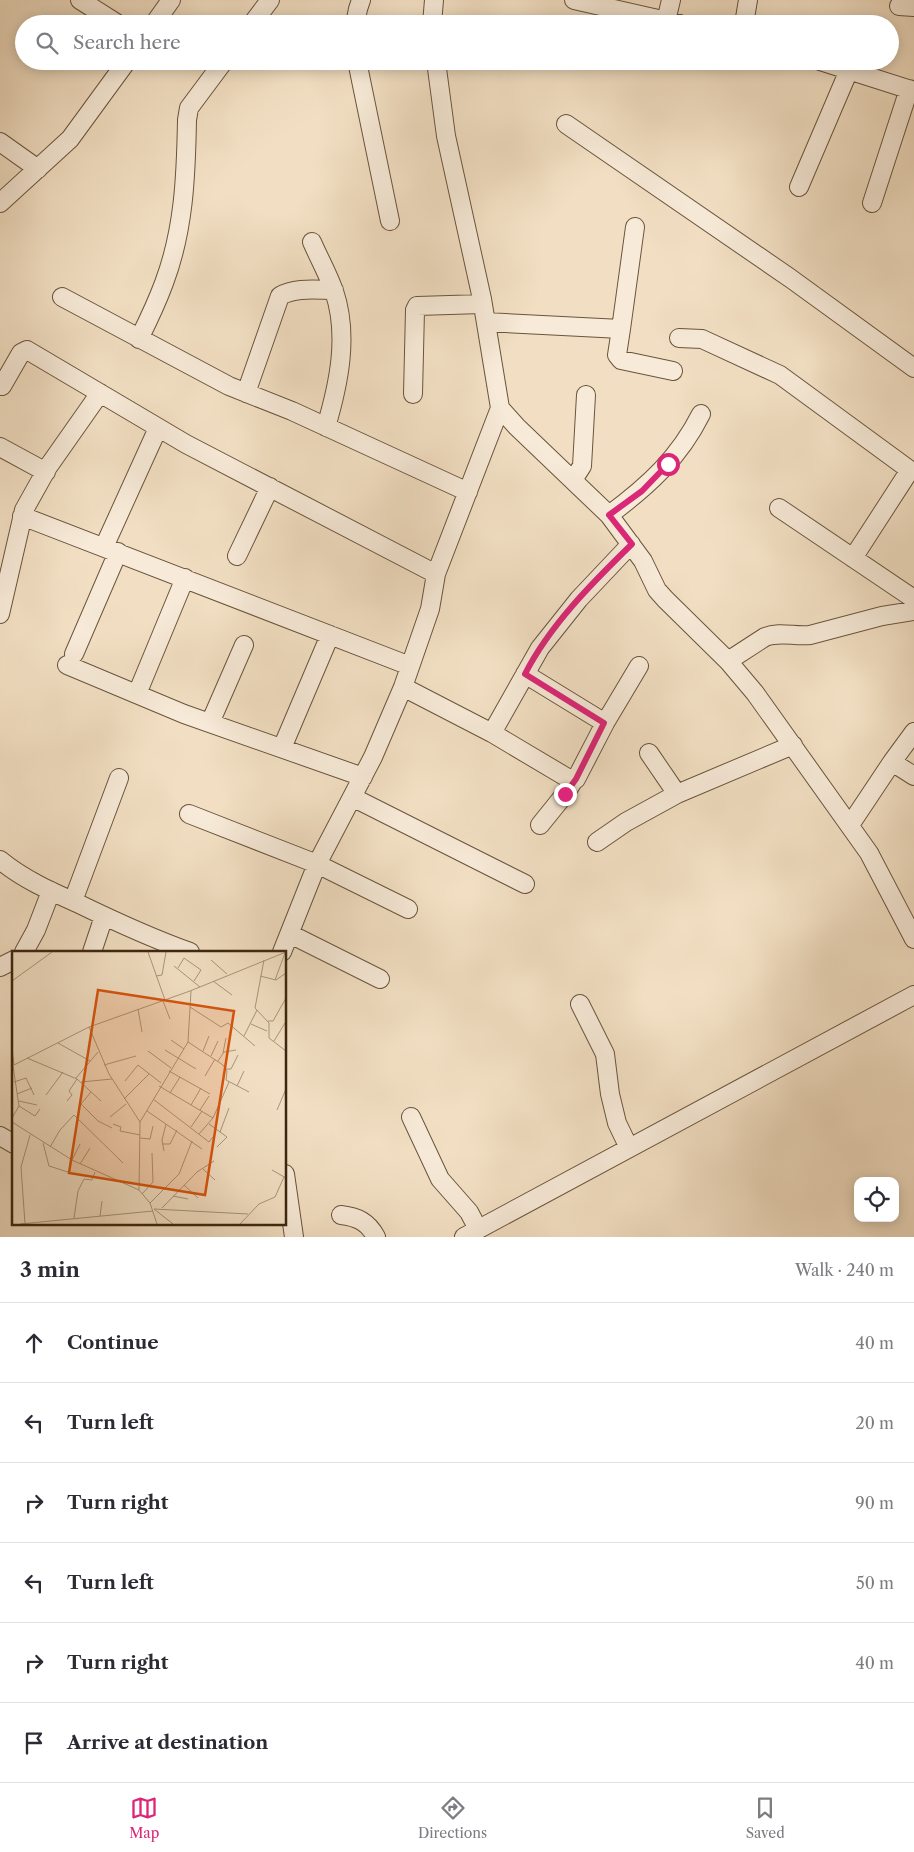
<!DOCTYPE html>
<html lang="en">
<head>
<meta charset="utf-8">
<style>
	:root { --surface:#fff; --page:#f2f2f3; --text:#2b2b33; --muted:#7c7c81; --line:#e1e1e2; --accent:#db2777 }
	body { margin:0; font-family:"Libre Caslon Text",serif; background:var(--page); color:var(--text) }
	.controls { position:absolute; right:15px; bottom:15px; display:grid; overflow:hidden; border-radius:10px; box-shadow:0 2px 12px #0003 }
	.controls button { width:45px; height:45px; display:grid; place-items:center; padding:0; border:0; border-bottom:1px solid var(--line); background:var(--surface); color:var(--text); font:25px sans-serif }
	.stop { position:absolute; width:15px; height:15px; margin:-11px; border:4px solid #db2777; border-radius:50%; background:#fff }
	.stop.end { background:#db2777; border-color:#fff; box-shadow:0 1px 5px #0008 }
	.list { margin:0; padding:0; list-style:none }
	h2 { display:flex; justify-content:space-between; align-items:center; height:65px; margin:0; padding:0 20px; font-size:21px }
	h2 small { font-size:16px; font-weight:400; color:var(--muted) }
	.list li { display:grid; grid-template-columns:32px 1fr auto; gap:15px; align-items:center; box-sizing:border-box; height:80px; padding:0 20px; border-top:1px solid var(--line) }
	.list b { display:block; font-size:19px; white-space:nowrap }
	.list em { font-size:16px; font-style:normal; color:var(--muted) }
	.icon { flex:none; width:28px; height:28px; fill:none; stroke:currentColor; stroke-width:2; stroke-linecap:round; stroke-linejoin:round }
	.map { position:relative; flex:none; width:914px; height:1237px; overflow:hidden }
	.search { position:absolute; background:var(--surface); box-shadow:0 2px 12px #0003; left:15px; right:15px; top:15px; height:55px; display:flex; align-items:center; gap:12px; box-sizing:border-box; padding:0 18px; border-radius:28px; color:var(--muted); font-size:19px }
	.sheet { height:545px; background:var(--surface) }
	nav { display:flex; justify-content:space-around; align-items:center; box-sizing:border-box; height:70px; border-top:1px solid var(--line); background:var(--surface); font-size:14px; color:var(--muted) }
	nav a { display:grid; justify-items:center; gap:2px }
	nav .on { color:var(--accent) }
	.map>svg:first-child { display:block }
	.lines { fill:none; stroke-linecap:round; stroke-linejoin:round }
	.minor-casing { stroke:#6a543c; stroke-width:20 }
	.minor { stroke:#f7ead8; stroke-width:18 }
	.route { stroke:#db2777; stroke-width:6 }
	.inset-road { fill:none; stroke:#a9957b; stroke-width:1 }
	.view { fill:#d7540c; fill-opacity:0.15; stroke:#d7540c; stroke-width:2.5 }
	.inset-edge { fill:none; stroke:#3c260f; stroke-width:2.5 }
</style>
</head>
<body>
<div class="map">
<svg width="914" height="1237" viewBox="0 0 914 1237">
	<rect width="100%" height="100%" fill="#f2dfc3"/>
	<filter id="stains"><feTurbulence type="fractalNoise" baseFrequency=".004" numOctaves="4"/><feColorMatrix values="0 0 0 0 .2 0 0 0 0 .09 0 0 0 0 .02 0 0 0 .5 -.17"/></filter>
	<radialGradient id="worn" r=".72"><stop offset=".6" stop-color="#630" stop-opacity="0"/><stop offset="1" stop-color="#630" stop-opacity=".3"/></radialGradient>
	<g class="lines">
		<!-- minor casing -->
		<g class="minor-casing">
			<path id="minor" d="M80,0l38,24
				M574,0l106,24
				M899,6l15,1
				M666,21l5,-21
				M154,24l17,-24
				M252,24l18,-24
				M355,24l3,-15 3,-9
				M432,24l2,-24
				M744,24l4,-24
				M357,61l33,160
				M820,61l94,30
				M566,124l224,154 124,90
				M0,142l38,27
				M799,187l50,-117
				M0,203l70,-64 57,-78
				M872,203l37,-114
				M312,242c7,16 16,32 22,49 15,44 5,92 -8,136
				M62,297l167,89 63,25 176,81
				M486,322l135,7 -4,26 4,5 52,11
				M621,329l14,-102
				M679,338l23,1 78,36 127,93 1,5 -55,85
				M139,339c9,-18 18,-37 25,-56 20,-53 22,-107 23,-163l2,-12 35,-47
				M2,386l19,-33 6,-3 159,94 250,130
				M246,393l34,-97c16,-9 36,-6 54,-6
				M413,394l2,-84 2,-4 65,-2
				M500,408l17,19 92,88 34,46 14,29 8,9 63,62 27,32 114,160 45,86
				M0,447l46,25
				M573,480l9,-14 4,-71
				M779,508l135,91
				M609,515c39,-29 70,-57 92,-101
				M22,516l388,150
				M104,547l54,-119
				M237,556l33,-69
				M0,614l24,-104 24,-43 52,-74
				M74,654l44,-102
				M728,661l37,-24c15,-6 30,0 45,-2l72,-19 32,-5
				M67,665l117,49 179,63
				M525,674l80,49
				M403,687l89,46 79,47 5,-1 29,-56 34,-57
				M137,694l48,-116
				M210,723l34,-78
				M492,733l48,-85 39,-49 52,-55
				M282,748l48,-113
				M649,753l28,41
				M892,762l22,14
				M352,797l173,87
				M189,814l128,50 91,45
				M540,825l25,-31 9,-14
				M850,825l42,-63 22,-30
				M597,842l29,-20 51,-28 116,-49
				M0,860c23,19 50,31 77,43 37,18 74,35 113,49
				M73,901l46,-123
				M290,934l90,45
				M24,952l12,-22 15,-39
				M92,952l12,-36
				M282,952l35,-88 56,-107 30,-70 27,-78 6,-35 64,-166 -18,-109 -36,-163 -10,-75
				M0,967l14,-7
				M580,1004l25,50 5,40 7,29 12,25
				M411,1117l29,62 29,33 9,17
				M0,1136l14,8
				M285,1174l9,63
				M341,1215c17,2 27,7 35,22
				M464,1237l450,-242"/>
		</g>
		<!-- minor -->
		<use href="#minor" class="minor"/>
	</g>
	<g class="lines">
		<!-- route -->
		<path class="route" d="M565,794l11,-15 28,-56 -79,-49c25,-49 67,-91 107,-130l-23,-29 33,-24 26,-27"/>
	</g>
	<!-- overview -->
	<g transform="translate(12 951)">
		<rect width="274" height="274" fill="#f2dfc3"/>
		<path class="inset-road" d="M136,1l17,48M199,9l16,14M252,9l-9,48 14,15v15l17,13M162,15l26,21M166,17l6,-10 17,12 -7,11M144,25l6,-1 4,-23M248,25l16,4 10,-7M263,29l10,-27M0,30l40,-29M201,30l19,14M151,50l7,18M178,56l31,20 7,-4 27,23M126,58l4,23M256,70h5l13,-23M239,73l16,7M77,76l20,47 31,48M232,85l13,-26M159,89l13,9M262,90l11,-18M176,91l35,23 4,6 -1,9 23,12M46,92l32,18M0,98l2,16M153,99l31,19M136,100l23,17M191,100l6,-15M211,102l3,-15M199,105l7,-15M15,107l50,21 24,22M206,110l6,-9 12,-2M92,114l32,-9M0,115l77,-39 101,-36 96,-39M214,118h5l7,-14M157,120l41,23M193,125l10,-17M64,127l22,-26M113,130l13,-16 23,18M2,131l12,-4 8,17M69,131l31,-3M147,135l54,32M225,135l7,-15M79,141l-10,12 17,17 14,7M158,142l10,-16M5,143l15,-6M34,144l17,-23M112,148l25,-25M141,148l56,43 4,-5M7,150l18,4M55,150l5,-6 -3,-4 8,-12M179,154l10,-17M7,155l16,10 5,-7M188,159l9,-14M265,159l9,-21M135,160l55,38M98,166l16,-13M0,167l7,-12 -6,-40M0,171l60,38 67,30 11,13 7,21M101,173l8,3 -1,4 20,4M197,173l18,13 -10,10M179,176l11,-16M208,181l9,-24M187,183l14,-16 16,-36M128,187l10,1 3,-13M31,192l6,23 22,7M150,193h8l7,-14M38,196l10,-17 14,-15 49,48M152,200l-2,-11 4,-16M60,209l8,-16M68,213l10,-16M191,218l12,11M260,219l14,8M172,234l14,13M127,239l1,-68 48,-80 3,-51M130,243l11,-12 -1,-29M161,245l15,3M138,252l29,-29 13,-33M150,257l35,-36 17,-11M142,258l94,5M142,258l19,15M88,265l2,-15M62,267l4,-27 6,-12 8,1 3,-8M8,273l133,-13M13,273l-4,-57 9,-32M228,273l19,-20 16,-7 9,-20"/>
		<path class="view" d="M86,39l136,21 -29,184 -136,-22z"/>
		<rect width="274" height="274" class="inset-edge"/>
	</g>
	<rect width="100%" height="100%" filter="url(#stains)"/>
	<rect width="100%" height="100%" fill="url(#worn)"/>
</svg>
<div class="controls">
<button><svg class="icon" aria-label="locate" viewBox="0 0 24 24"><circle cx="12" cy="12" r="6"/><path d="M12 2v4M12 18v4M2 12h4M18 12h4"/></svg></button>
</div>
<div class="stop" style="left:668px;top:464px"></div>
<div class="stop end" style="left:565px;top:794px"></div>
<div class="search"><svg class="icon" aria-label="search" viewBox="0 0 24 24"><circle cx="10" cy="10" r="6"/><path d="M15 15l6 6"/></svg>Search here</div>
</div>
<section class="sheet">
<h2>3 min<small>Walk · 240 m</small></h2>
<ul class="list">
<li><svg class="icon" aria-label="ahead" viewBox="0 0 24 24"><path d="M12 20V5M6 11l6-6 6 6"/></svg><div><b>Continue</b></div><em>40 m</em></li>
<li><svg class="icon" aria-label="left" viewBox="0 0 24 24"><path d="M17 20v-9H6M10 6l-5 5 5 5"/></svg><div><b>Turn left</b></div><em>20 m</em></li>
<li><svg class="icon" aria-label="right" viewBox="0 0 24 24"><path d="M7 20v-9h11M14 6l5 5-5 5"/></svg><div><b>Turn right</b></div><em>90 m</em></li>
<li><svg class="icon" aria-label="left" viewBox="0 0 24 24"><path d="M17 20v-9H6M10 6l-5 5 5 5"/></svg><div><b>Turn left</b></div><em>50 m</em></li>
<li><svg class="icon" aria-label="right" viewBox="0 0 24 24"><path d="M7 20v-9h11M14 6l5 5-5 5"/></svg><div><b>Turn right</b></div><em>40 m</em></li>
<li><svg class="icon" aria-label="arrive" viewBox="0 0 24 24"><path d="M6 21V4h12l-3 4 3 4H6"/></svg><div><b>Arrive at destination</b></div></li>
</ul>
</section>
<nav>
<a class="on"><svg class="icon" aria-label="map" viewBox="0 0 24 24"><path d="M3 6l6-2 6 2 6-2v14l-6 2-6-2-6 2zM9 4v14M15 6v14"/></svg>Map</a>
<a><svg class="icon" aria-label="directions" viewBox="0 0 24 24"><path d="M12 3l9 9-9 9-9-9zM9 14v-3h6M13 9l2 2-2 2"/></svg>Directions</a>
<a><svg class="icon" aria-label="saved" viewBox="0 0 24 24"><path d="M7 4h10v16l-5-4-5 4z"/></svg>Saved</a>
</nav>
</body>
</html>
